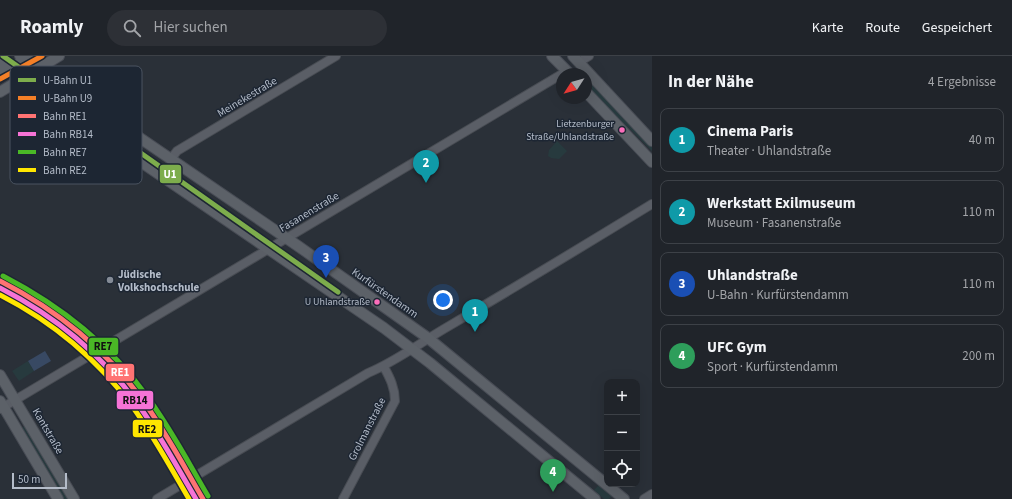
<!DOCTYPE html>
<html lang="de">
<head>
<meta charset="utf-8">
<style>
	:root { --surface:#20242a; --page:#2d3036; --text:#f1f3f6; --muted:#a2a4a8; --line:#3d4147; --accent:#8c9099 }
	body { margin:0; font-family:"Source Sans 3",sans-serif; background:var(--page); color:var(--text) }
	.controls { position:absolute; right:12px; bottom:12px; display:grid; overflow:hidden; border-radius:8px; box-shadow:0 4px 16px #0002 }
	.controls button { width:36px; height:36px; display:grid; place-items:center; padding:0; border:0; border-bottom:1px solid var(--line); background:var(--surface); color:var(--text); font:20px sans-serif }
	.compass { position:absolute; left:556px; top:12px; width:36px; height:36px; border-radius:50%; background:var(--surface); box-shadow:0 4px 16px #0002; rotate:234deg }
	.scale { position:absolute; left:12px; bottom:10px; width:55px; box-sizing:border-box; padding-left:4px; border:2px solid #b4bcc9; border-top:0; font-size:11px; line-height:14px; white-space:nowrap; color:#b4bcc9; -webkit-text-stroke:3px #1d2633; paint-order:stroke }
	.you { position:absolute; left:443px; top:244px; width:14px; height:14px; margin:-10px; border:3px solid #fff; border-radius:50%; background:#1a73e8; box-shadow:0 0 0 6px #1a73e833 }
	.badge { display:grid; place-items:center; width:26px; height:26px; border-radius:50%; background:var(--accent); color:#fff; font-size:13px; font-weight:700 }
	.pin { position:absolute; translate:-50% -33px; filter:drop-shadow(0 1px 2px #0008) }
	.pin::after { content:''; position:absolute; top:21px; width:14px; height:12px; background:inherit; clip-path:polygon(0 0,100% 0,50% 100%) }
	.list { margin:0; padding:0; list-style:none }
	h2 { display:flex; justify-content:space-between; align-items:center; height:52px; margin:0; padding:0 16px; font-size:17px }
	h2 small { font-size:13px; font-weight:400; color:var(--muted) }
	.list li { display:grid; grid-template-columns:26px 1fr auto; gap:12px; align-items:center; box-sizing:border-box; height:64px; margin:0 8px 8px; padding:0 8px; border:1px solid var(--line); border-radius:8px }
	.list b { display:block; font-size:15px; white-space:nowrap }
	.list p { margin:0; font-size:13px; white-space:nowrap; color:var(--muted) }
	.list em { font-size:13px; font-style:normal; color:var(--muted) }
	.icon { flex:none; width:22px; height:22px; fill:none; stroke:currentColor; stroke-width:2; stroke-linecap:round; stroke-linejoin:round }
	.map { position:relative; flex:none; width:652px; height:443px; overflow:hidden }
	header { display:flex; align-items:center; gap:24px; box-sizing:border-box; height:56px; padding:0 20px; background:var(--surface); border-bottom:1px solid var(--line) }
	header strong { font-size:19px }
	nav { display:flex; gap:22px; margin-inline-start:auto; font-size:14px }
	.search { width:280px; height:36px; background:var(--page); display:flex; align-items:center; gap:10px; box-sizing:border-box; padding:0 14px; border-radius:22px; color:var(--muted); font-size:15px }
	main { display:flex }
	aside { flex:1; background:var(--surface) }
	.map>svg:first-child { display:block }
	.green { fill:#273a3e }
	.water { fill:#384963 }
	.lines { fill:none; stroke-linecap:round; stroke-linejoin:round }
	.minor-casing { stroke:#484c53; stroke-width:10 }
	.major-casing { stroke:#484c55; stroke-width:12 }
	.minor { stroke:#5a5e66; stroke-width:8 }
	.major { stroke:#5c6168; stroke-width:10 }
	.rail-1-casing { stroke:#1d2633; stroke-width:8 }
	.rail-2-casing { stroke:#1d2633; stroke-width:8 }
	.rail-3-casing { stroke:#1d2633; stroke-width:8 }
	.rail-4-casing { stroke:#1d2633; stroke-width:8 }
	.rail-1 { stroke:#ff7373; stroke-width:5 }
	.rail-2 { stroke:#f673d6; stroke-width:5 }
	.rail-3 { stroke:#4ab826; stroke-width:5 }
	.rail-4 { stroke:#ffe600; stroke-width:5 }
	.metro-1-casing { stroke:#1d2633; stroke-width:8 }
	.metro-2-casing { stroke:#1d2633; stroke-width:8 }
	.metro-1 { stroke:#7dad4c; stroke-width:5 }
	.metro-2 { stroke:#f47f27; stroke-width:5 }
	.bus-dot { fill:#fb6dba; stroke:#1d2633; stroke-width:1.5 }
	.poi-dot { fill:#848b96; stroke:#1d2633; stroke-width:1.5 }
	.labels { text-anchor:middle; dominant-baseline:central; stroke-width:3; stroke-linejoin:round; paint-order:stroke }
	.bus-label { font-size:10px; fill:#b4bcc9; stroke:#1d2633; text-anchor:end }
	.street-label { font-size:11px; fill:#b4bcc9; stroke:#1d2633 }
	.poi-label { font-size:11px; font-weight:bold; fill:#b4bcc9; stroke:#1d2633; text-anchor:start }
	.key { fill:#1d2633; stroke:#4a5360; stroke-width:1 }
	.key-label { font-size:11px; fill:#b4bcc9 }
	.line-badge { stroke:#1d2633; stroke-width:1.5 }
	.badge-label { font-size:11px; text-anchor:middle; font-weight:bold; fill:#fff }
	.pale-badge-label { font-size:11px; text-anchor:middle; font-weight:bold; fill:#111 }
</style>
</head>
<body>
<header>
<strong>Roamly</strong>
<div class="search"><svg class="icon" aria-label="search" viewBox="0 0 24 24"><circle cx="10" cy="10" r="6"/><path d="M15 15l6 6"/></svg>Hier suchen</div>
<nav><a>Karte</a><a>Route</a><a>Gespeichert</a></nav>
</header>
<main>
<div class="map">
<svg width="652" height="443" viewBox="0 0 652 443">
	<rect width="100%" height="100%" fill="#2a3038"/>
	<!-- green -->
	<path class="green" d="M586,21l66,69v5l-21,-21 -12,-10 -33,-35z
		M557,85l10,10 -8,8 -8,-1 -3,-2 1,-6z
		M28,305l6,10 -15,10 -7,-10z
		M25,370l44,73h-5l-42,-71z
		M599,429l13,11 -3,3h-5l-10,-9z"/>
	<!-- water -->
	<path class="water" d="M45,295l6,10 -17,10 -6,-10z"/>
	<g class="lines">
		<!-- minor casing -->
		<g class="minor-casing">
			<path id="minor" d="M579,6l10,-6
				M171,103l6,-8 159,-95
				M0,353l567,-338
				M157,443l211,-126c29,-12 53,-31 81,-47 68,-40 136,-81 203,-122
				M343,443l52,-98c0,-13 -5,-23 -11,-34
				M644,443l8,-5"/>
		</g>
		<!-- major casing -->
		<g class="major-casing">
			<path id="major" d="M20,0l278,190 130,92 196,161
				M552,0l18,18
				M573,0l79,85
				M0,8l21,16 363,248 46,35 165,136
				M0,19l29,-18
				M0,36l59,-36
				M586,36l66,70
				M0,319l74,124
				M0,345l58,98"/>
		</g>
		<!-- minor -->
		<use href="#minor" class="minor"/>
		<!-- major -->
		<use href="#major" class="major"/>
		<!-- rail-1 casing -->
		<g class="rail-1-casing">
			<path id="rail-1" d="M0,225c55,28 104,67 141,117 24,32 42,67 62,101"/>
		</g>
		<!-- rail-2 casing -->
		<g class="rail-2-casing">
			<path id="rail-2" d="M0,232c53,27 101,66 137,115 22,30 40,64 59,96"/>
		</g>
		<!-- rail-3 casing -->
		<g class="rail-3-casing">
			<path id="rail-3" d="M3,220c56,29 106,68 143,119 24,32 42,67 62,101"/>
		</g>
		<!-- rail-4 casing -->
		<g class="rail-4-casing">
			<path id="rail-4" d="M0,239c51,26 97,64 132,111 21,29 39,62 57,93"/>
		</g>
		<!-- rail-1 -->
		<use href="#rail-1" class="rail-1"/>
		<!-- rail-2 -->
		<use href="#rail-2" class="rail-2"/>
		<!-- rail-3 -->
		<use href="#rail-3" class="rail-3"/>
		<!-- rail-4 -->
		<use href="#rail-4" class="rail-4"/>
		<!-- metro-1 casing -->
		<g class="metro-1-casing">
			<path id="metro-1" d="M3,0l335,236"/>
		</g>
		<!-- metro-2 casing -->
		<g class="metro-2-casing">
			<path id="metro-2" d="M0,23l42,-23"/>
		</g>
		<!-- metro-1 -->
		<use href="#metro-1" class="metro-1"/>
		<!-- metro-2 -->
		<use href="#metro-2" class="metro-2"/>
	</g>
	<!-- markers -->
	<g class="bus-dot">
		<circle cx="622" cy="74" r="3.5"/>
		<circle cx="377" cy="246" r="3.5"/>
	</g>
	<circle class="poi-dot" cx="110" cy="224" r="4"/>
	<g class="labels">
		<!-- bus labels -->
		<g class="bus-label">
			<text x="614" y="68">Lietzenburger<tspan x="614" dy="13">Straße/Uhlandstraße</tspan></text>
			<text x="370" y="246">U Uhlandstraße</text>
		</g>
		<!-- street labels -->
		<g class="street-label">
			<text transform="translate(247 41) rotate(-31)">Meinekestraße</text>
			<text transform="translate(309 156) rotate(-31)">Fasanenstraße</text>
			<text transform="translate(385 237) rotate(35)">Kurfürstendamm</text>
			<text transform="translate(367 373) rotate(-63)">Grolmanstraße</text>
			<text transform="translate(48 375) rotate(60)">Kantstraße</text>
		</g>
		<!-- poi labels -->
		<g class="poi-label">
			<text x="118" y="218">Jüdische<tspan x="118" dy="13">Volkshochschule</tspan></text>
		</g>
	</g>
	<!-- legend -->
	<rect x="10" y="10" width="132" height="118" rx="6" class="key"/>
	<rect x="18" y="22" width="18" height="4" fill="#7dad4c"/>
	<rect x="18" y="40" width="18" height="4" fill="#f47f27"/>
	<rect x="18" y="58" width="18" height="4" fill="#ff7373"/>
	<rect x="18" y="76" width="18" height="4" fill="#f673d6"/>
	<rect x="18" y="94" width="18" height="4" fill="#4ab826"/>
	<rect x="18" y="112" width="18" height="4" fill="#ffe600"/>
	<g class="key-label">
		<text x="43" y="28">U-Bahn U1</text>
		<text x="43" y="46">U-Bahn U9</text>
		<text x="43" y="64">Bahn RE1</text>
		<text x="43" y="82">Bahn RB14</text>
		<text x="43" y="100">Bahn RE7</text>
		<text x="43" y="118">Bahn RE2</text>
	</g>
	<g class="line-badge">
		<rect x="159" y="108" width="23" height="20" rx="4" fill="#7dad4c"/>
		<rect x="88" y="281" width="31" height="19" rx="4" fill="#4ab826"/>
		<rect x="105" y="307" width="30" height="19" rx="4" fill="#ff7373"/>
		<rect x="116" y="334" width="38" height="20" rx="4" fill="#f673d6"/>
		<rect x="132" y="363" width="31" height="19" rx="4" fill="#ffe600"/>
	</g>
	<g class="badge-label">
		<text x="170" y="122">U1</text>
		<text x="120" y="320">RE1</text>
	</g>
	<g class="pale-badge-label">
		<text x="103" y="294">RE7</text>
		<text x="135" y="348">RB14</text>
		<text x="147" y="377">RE2</text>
	</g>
</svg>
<div class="controls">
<button>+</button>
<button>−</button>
<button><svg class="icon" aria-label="locate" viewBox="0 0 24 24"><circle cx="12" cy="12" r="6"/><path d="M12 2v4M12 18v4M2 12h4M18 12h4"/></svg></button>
</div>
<svg class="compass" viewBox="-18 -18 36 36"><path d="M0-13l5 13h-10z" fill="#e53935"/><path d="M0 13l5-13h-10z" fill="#a2a4a8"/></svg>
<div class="scale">50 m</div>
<div class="you"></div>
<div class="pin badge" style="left:475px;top:276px;background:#0f9aa8">1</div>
<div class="pin badge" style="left:426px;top:127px;background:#0f9aa8">2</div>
<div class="pin badge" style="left:326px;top:222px;background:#1a4fb4">3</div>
<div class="pin badge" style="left:553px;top:436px;background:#2e9e5b">4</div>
</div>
<aside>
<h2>In der Nähe<small>4 Ergebnisse</small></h2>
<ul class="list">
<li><span class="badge" style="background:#0f9aa8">1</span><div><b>Cinema Paris</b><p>Theater · Uhlandstraße</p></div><em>40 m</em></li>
<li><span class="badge" style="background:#0f9aa8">2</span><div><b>Werkstatt Exilmuseum</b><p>Museum · Fasanenstraße</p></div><em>110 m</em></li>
<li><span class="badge" style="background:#1a4fb4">3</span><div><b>Uhlandstraße</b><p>U-Bahn · Kurfürstendamm</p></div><em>110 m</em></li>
<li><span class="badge" style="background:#2e9e5b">4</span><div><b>UFC Gym</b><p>Sport · Kurfürstendamm</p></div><em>200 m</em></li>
</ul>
</aside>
</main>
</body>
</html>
